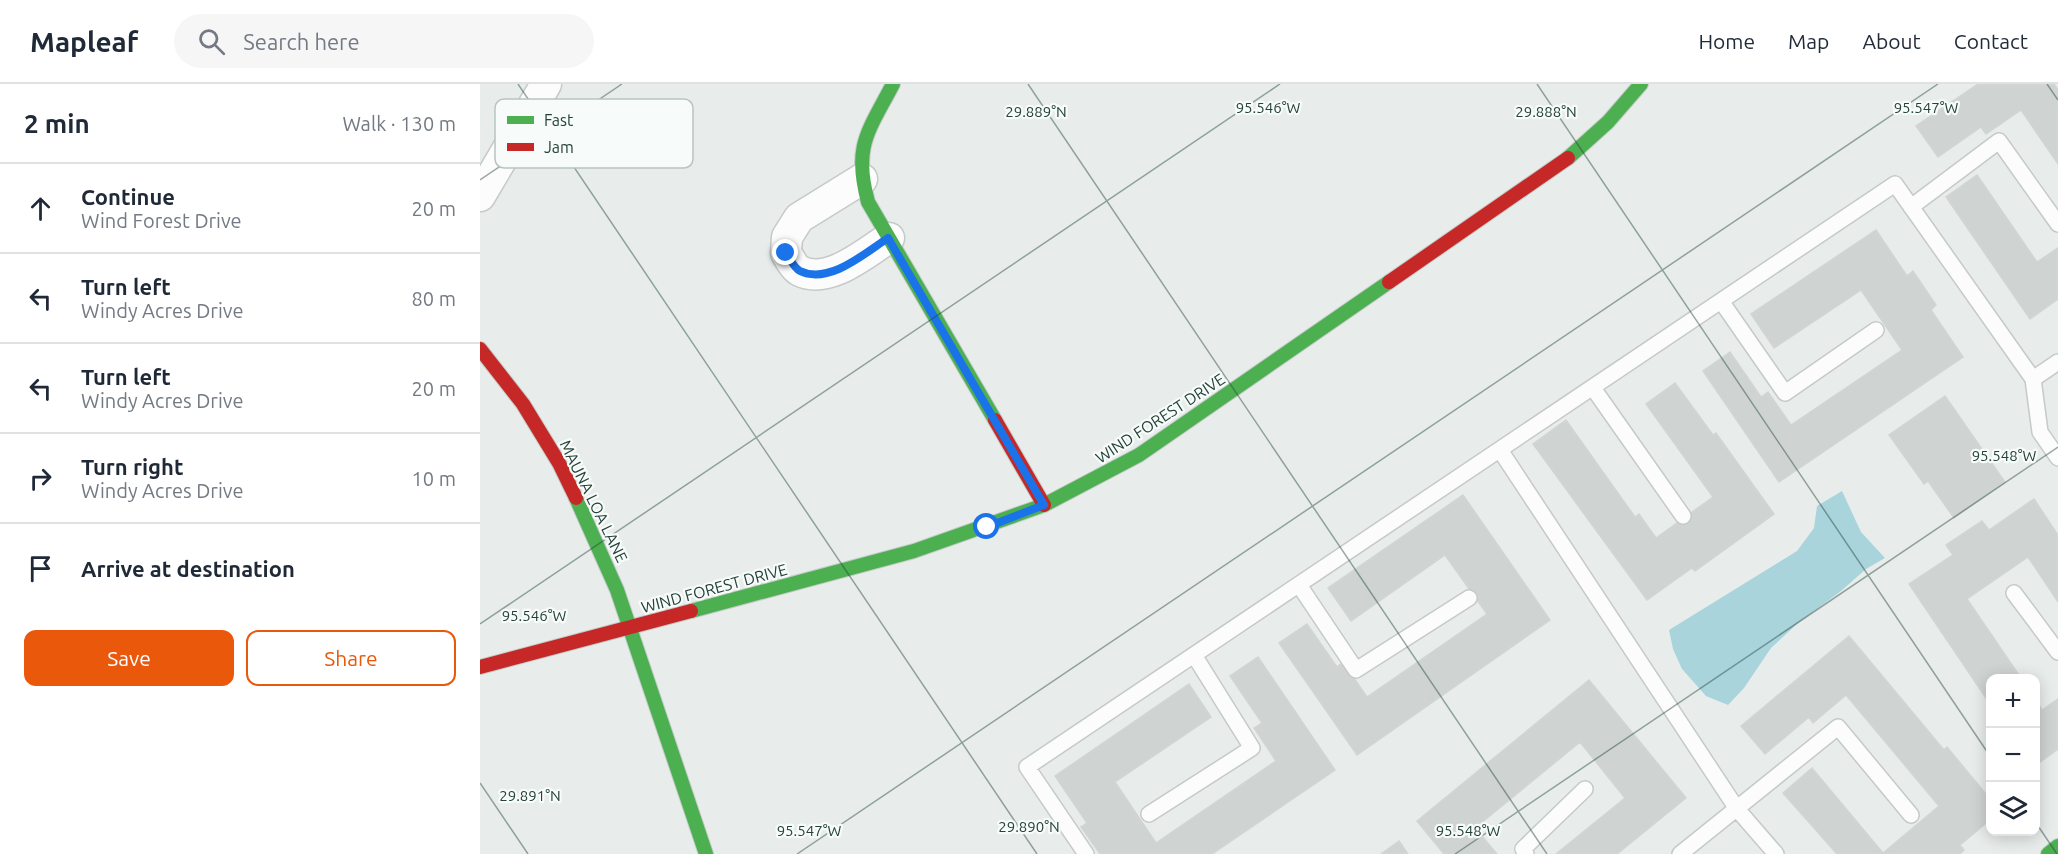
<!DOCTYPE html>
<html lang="en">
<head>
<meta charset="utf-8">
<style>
	:root { --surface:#fff; --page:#f6f6f7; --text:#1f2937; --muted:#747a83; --line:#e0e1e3; --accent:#ea580c }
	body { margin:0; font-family:Ubuntu,sans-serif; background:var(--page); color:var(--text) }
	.controls { position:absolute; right:18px; bottom:18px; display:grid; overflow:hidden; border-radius:12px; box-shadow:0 3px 15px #0003 }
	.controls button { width:54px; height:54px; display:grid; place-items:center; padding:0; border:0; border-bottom:2px solid var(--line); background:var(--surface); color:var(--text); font:30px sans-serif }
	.stop { position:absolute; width:18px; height:18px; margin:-14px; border:4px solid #1a73e8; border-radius:50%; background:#fff }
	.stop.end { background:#1a73e8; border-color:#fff; box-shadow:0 2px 6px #0008 }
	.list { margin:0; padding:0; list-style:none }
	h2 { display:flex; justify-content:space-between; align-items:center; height:78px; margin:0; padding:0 24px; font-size:26px }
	h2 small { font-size:20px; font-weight:400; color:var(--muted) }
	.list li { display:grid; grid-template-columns:39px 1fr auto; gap:18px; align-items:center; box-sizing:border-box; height:90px; padding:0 24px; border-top:2px solid var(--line) }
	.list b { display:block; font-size:22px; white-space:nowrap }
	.list p { margin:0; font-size:20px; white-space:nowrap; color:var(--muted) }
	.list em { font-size:20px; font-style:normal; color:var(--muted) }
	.actions { display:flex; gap:12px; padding:18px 24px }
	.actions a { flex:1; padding:14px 0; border:2px solid var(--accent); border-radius:12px; text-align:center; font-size:21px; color:var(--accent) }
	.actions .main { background:var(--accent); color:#fff }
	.icon { flex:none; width:33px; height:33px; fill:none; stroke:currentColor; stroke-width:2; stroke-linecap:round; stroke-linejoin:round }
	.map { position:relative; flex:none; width:1578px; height:770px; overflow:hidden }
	header { display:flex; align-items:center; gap:36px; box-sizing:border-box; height:84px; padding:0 30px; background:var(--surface); border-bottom:2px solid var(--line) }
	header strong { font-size:28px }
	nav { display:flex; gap:33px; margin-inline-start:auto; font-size:21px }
	.search { width:420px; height:54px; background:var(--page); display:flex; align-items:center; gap:15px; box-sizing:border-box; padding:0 21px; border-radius:33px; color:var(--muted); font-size:22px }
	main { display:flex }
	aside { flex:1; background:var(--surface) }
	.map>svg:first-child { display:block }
	.water { fill:#a9d4db }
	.building { fill:#cfd4d2; stroke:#d1d6d4; stroke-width:1.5 }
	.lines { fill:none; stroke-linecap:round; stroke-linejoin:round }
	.lane-casing { stroke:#c5cac8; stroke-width:18 }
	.street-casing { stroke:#c5cac8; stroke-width:33 }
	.fast-casing { stroke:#c3cbc8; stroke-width:16 }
	.jam-casing { stroke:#c3cbc8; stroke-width:16 }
	.lane { stroke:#fcfcfc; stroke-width:15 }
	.street { stroke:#fcfcfc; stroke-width:30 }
	.fast { stroke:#4caf50; stroke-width:14 }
	.jam { stroke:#c62828; stroke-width:14 }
	.route { stroke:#1a73e8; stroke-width:8 }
	.ticks { fill:none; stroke:#24423a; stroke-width:1.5; stroke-opacity:0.45 }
	.labels { text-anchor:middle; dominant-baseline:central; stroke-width:4.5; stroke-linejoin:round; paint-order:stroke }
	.street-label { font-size:16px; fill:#24423a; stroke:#f7fbf9 }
	.key { fill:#f7fbf9; stroke:#b8c4c0; stroke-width:1.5 }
	.key-label { font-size:16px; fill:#24423a }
	.ticks-label { font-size:15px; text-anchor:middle; fill:#24423a; stroke:#f7fbf9; stroke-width:4.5; stroke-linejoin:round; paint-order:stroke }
</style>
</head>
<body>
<header>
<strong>Mapleaf</strong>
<div class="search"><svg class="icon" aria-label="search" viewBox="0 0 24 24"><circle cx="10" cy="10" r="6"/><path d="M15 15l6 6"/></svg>Search here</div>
<nav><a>Home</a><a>Map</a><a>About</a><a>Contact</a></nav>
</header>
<main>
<aside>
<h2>2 min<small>Walk · 130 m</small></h2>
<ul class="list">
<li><svg class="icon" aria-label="ahead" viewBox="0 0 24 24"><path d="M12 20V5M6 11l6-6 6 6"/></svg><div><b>Continue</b><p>Wind Forest Drive</p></div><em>20 m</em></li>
<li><svg class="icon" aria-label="left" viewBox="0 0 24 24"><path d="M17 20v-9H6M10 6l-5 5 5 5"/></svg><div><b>Turn left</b><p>Windy Acres Drive</p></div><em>80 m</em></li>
<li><svg class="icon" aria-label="left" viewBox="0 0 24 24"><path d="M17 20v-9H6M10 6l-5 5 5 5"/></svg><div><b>Turn left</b><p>Windy Acres Drive</p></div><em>20 m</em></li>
<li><svg class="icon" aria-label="right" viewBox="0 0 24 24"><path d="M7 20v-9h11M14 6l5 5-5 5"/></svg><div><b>Turn right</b><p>Windy Acres Drive</p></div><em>10 m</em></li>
<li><svg class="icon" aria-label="arrive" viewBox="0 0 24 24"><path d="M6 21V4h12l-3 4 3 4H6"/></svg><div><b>Arrive at destination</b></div></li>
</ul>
<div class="actions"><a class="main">Save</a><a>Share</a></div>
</aside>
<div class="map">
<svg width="1578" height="770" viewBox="0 0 1578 770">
	<rect width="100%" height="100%" fill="#e8edeb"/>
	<!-- water -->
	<path class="water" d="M1362,407l19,41 24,26 -19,11 -25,22 -43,32 -27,25 -27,40 -16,17 -22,-9 -24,-27 -9,-20 -4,-19 128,-79 17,-23 3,-22z"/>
	<!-- building -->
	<path class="building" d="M1498,0h76l4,6v74l-37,-54 -35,24 -5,-7 -43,30 -22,-31z
		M1497,91l60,87 21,-14v51l-28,20 -84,-122z
		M1396,146l31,46 6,-5 23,34 -5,5 32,47 -184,125 -76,-111 27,-19 31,45 7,-5 23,33 111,-75 -41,-60 -87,58 -23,-34z
		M1195,299l38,52 3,-2 58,81 -79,57 -3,-3 -45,32 -114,-156 33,-24 69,97 4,-3 17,24 57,-41 -67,-93z
		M1465,312l60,86 -51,36 -26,-37 -4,3 -35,-49z
		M983,411l87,125 -193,135 -78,-112 28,-19 30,43 6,-5 24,35 120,-83 -42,-59 -94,66 -23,-33z
		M1554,415l24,36v67l-30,-45 -61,42 54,79h-31v26l-81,-120 44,-29 -7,-10 36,-24 7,9z
		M1369,552l95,114 3,-3 43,52v21l-30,25 4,5 -4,4h-123l-54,-61 29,-25 71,85 56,-47 -93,-111 -33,28 -4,-6 -44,37 -24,-28z
		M778,573l77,113 -123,84h-112l-19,-27 6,-4 -32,-47 134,-92 22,33 -96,65 41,61 120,-82 -22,-33 8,-5 -32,-47z
		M1109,596l97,118 -69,56h-61l69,-56 -45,-56 -105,86 22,26h-53l-27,-33z
		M1578,615v50l-22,16v-65l6,10z
		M919,757l9,13h-27z"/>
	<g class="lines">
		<!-- lane casing -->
		<g class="lane-casing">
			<path id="lane" d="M1431,123l88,-66 59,83
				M1241,217l64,92 91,-63
				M1553,295l25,-17
				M1113,304l90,128
				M1020,366l237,359 39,45
				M819,501l57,85 113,-72
				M1534,509l44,59
				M669,730l103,-66 -58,-93
				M606,770l-59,-87 868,-583 138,195 7,53 18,26
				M1046,770l-3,-5 62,-60
				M1200,770l158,-127 73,88"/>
		</g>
		<!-- street casing -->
		<g class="street-casing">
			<path id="street" d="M382,95l-63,39 -12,19 -1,16c4,6 8,15 14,18 29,14 65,-18 89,-33
				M0,112l66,-112"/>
		</g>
		<!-- fast casing -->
		<g class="fast-casing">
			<path id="fast" d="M413,0c-25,48 -40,62 -25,118l127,218
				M1088,74l40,-36 33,-38
				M96,414l41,92 89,264
				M211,527l223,-60 130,-46 95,-50 250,-173
				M1568,770l10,-8"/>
		</g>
		<!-- jam casing -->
		<g class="jam-casing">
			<path id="jam" d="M909,198l179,-124
				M0,265l43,55 36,59 17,35
				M515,336l49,85
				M0,583l211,-56"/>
		</g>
		<!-- lane -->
		<use href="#lane" class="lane"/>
		<!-- street -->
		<use href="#street" class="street"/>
		<!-- fast -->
		<use href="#fast" class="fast"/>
		<!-- jam -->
		<use href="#jam" class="jam"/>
	</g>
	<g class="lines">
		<!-- route -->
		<path class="route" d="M306,169c4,6 8,15 14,18 29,14 65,-18 88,-33l156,267 -57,22"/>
	</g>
	<!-- ticks -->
	<path class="ticks" d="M38,0l519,770M548,0l519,770M1057,0l453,672M1567,0l11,16M0,96l142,-96M0,540l800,-540M0,699l48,71M1556,739l21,31M317,770l1141,-770M975,770l603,-407"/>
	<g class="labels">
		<!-- street labels -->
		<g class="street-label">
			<text transform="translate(680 334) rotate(-33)">WIND FOREST DRIVE</text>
			<text transform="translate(114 417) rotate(64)">MAUNA LOA LANE</text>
			<text transform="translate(234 504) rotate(-15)">WIND FOREST DRIVE</text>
		</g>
	</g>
	<!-- legend -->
	<rect x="15" y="15" width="198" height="69" rx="9" class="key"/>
	<rect x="27" y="32" width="27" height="8" fill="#4caf50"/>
	<rect x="27" y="59" width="27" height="8" fill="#c62828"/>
	<g class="key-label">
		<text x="64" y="42">Fast</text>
		<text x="64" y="69">Jam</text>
	</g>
	<g class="ticks-label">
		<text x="788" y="29">95.546°W</text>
		<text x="1446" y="29">95.547°W</text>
		<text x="556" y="33">29.889°N</text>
		<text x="1066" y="33">29.888°N</text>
		<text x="1524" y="377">95.548°W</text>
		<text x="54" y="537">95.546°W</text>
		<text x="50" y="717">29.891°N</text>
		<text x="549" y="748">29.890°N</text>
		<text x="329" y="752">95.547°W</text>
		<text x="988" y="752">95.548°W</text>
	</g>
</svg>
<div class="controls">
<button>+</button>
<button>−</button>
<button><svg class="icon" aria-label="layers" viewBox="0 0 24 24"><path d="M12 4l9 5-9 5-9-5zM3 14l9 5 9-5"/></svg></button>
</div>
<div class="stop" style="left:507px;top:443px"></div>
<div class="stop end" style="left:306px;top:169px"></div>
</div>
</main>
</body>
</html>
